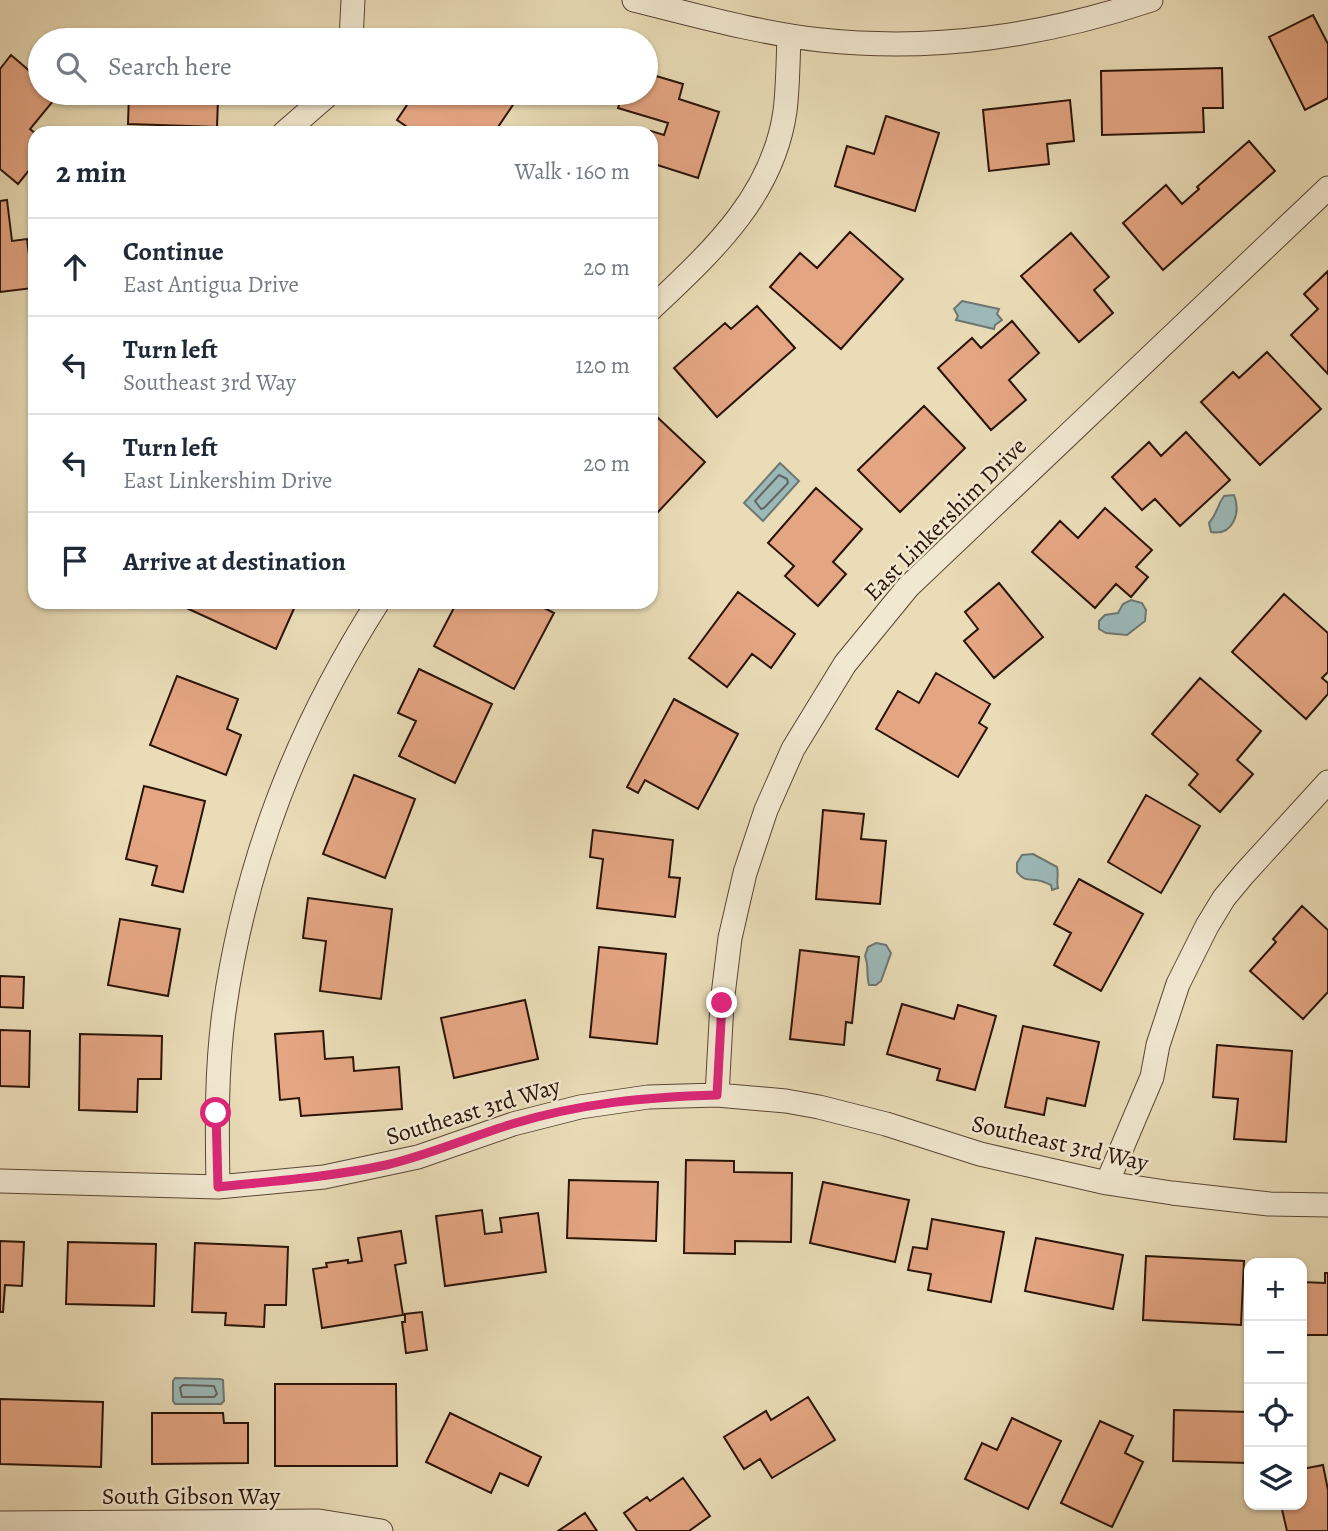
<!DOCTYPE html>
<html lang="en">
<head>
<meta charset="utf-8">
<style>
	:root { --surface:#fff; --page:#f2f2f3; --text:#1f2937; --muted:#747a83; --line:#e0e1e3 }
	body { margin:0; font-family:Alegreya,serif; background:var(--page); color:var(--text) }
	.controls { position:absolute; right:21px; bottom:21px; display:grid; overflow:hidden; border-radius:14px; box-shadow:0 2px 5px #0004 }
	.controls button { width:63px; height:63px; display:grid; place-items:center; padding:0; border:0; border-bottom:2px solid var(--line); background:var(--surface); color:var(--text); font:35px sans-serif }
	.stop { position:absolute; width:21px; height:21px; margin:-16px; border:5px solid #db2777; border-radius:50%; background:#fff }
	.stop.end { background:#db2777; border-color:#fff; box-shadow:0 2px 7px #0008 }
	.list { margin:0; padding:0; list-style:none }
	h2 { display:flex; justify-content:space-between; align-items:center; height:91px; margin:0; padding:0 28px; font-size:30px }
	h2 small { font-size:23px; font-weight:400; color:var(--muted) }
	.list li { display:grid; grid-template-columns:46px 1fr auto; gap:21px; align-items:center; box-sizing:border-box; height:98px; padding:0 28px; border-top:2px solid var(--line) }
	.list b { display:block; font-size:26px; white-space:nowrap }
	.list p { margin:0; font-size:23px; white-space:nowrap; color:var(--muted) }
	.list em { font-size:23px; font-style:normal; color:var(--muted) }
	.icon { flex:none; width:38px; height:38px; fill:none; stroke:currentColor; stroke-width:2; stroke-linecap:round; stroke-linejoin:round }
	.map { position:relative; flex:none; width:1328px; height:1531px; overflow:hidden }
	.search { position:absolute; background:var(--surface); box-shadow:0 2px 5px #0004; left:28px; top:28px; width:630px; height:77px; display:flex; align-items:center; gap:18px; box-sizing:border-box; padding:0 24px; border-radius:38px; color:var(--muted); font-size:26px }
	.panel { position:absolute; background:var(--surface); box-shadow:0 2px 5px #0004; left:28px; top:126px; width:630px; height:483px; border-radius:21px }
	.map>svg:first-child { display:block }
	.water { fill:#9cb9b9; stroke:#6e7772; stroke-width:2 }
	.lines { fill:none; stroke-linecap:round; stroke-linejoin:round }
	.shore { stroke:#636660; stroke-width:2 }
	.building { fill:#e4a582; stroke:#2a1308; stroke-width:2 }
	.street-casing { stroke:#5a4534; stroke-width:25 }
	.street { stroke:#f1e8d0; stroke-width:23 }
	.route { stroke:#db2777; stroke-width:9 }
	.labels { text-anchor:middle; dominant-baseline:central; stroke-width:5; stroke-linejoin:round; paint-order:stroke }
	.street-label { font-size:24px; fill:#2a1308; stroke:#f1e8d0 }
</style>
</head>
<body>
<div class="map">
<svg width="1328" height="1531" viewBox="0 0 1328 1531">
	<rect width="100%" height="100%" fill="#e9dcb7"/>
	<filter id="stains"><feTurbulence type="fractalNoise" baseFrequency=".00286" numOctaves="4"/><feColorMatrix values="0 0 0 0 .2 0 0 0 0 .09 0 0 0 0 .02 0 0 0 .5 -.17"/></filter>
	<radialGradient id="worn" r=".72"><stop offset=".6" stop-color="#630" stop-opacity="0"/><stop offset="1" stop-color="#630" stop-opacity=".3"/></radialGradient>
	<!-- water -->
	<path class="water" d="M962,301l37,8 -2,5 5,6 -7,5 -1,4 -38,-9 2,-4 -4,-7z
		M780,463l19,18 -36,40 -19,-18z
		M1234,495c7,18 -1,41 -23,37l-2,-9c10,-12 7,-16 15,-27z
		M1131,600l11,3 4,7 -1,11 -18,14 -21,-2 -7,-4v-8l6,-6 13,-2 5,-9z
		M1033,854l24,13c2,8 -1,14 1,21l-6,2 -1,-5c-3,-1 -6,-3 -10,-4 -10,-3 -16,2 -24,-9v-9l5,-8z
		M876,943l10,2 5,8 -10,28 -5,4h-7c-3,-11 0,-19 -4,-29l3,-9z
		M175,1378l45,1 3,1 1,21 -3,3h-46l-2,-3v-20z"/>
	<g class="lines">
		<!-- shore -->
		<path class="shore" d="M779,475l8,4 1,4 -24,25 -3,1 -6,-8z
			M183,1385l31,1 3,8 -3,3h-32l-2,-9z"/>
	</g>
	<!-- building -->
	<path class="building" d="M1313,15l15,29v54l-23,12 -36,-73z
		M198,33l52,1v6h-53z
		M11,55l29,25v13h15l3,2 -28,34 5,4v30l-17,21 -18,-15v-100z
		M1222,68l1,40h-20l1,24 -102,3 -1,-64z
		M646,73l37,11 -4,15 40,13 -21,66 -47,-15v-32l13,4 4,-12 -50,-15 5,-15h23z
		M129,93h119v9l-30,-2 -1,27 -89,-3z
		M415,93h25l6,4 3,-4h72l-27,40h-78l-19,-13z
		M1070,100l4,41 -27,3 2,20 -60,7 -6,-61z
		M886,116l53,17 -24,78 -80,-25 12,-40 27,8z
		M1249,141l26,30 -112,99 -40,-47 43,-38 16,19 17,-15 -2,-2z
		M7,200l5,41 15,-2 6,49 -33,4v-91z
		M850,232l53,47 -62,70 -71,-62 30,-34 17,15z
		M1071,233l38,44 -15,13 19,23 -34,29 -58,-66z
		M1328,271v103l-37,-39 27,-26 -14,-15z
		M757,306l38,42 -78,69 -43,-49 51,-45 6,6z
		M1012,321l27,32 -30,27 17,20 -35,30 -53,-62 34,-30 9,10z
		M1267,352l54,57 -61,56 -59,-63 32,-30 6,6z
		M924,406l41,42 -65,64 -42,-42z
		M655,415l50,47 -47,50 -7,-7v-86z
		M1186,432l44,48 -50,46 -25,-27 -13,11 -30,-33 37,-35 12,14z
		M816,488l46,41 -29,33 13,12 -28,32 -33,-30 9,-10 -26,-23z
		M1105,508l47,42 -16,17 12,10 -17,20 -15,-13 -21,24 -63,-56 28,-31 18,17z
		M999,583l44,54 -49,41 -30,-37 14,-12 -13,-17z
		M738,592l57,42 -24,34 -19,-14 -25,33 -38,-29z
		M1284,594l44,39v39l-6,6 6,5v11l-22,25 -74,-67z
		M184,602h113l-21,47 -94,-43z
		M457,602h76l21,11 -40,76 -80,-43z
		M419,669l73,35 -37,79 -56,-27 17,-35 -18,-8z
		M936,673l54,31 -11,19 8,5 -29,49 -82,-48 22,-38 21,12z
		M177,676l61,23 -11,30 14,6 -15,40 -76,-30z
		M1200,678l61,53 -24,29 16,14 -33,38 -31,-27 9,-11 -46,-40z
		M674,699l64,35 -40,75 -53,-29 -7,13 -11,-6z
		M354,775l61,24 -30,79 -62,-24z
		M144,786l61,15 -22,91 -31,-7 5,-19 -31,-7z
		M1146,795l54,31 -39,67 -53,-31z
		M823,810l41,4 -3,25 25,2 -6,63 -64,-5z
		M593,830l80,10 -4,37 11,1 -5,39 -78,-9 6,-49 -13,-2z
		M1079,879l64,35 -42,77 -47,-26 17,-32 -17,-9z
		M308,898l84,11 -11,90 -61,-8 6,-50 -23,-3z
		M1302,906l26,24v62l-25,27 -53,-48 26,-29 -3,-3z
		M120,919l60,10 -12,67 -60,-11z
		M599,947l67,7 -9,90 -67,-7z
		M800,950l59,7 -7,66 -6,-1 -2,23 -54,-6z
		M0,976l24,1 -1,31 -23,-1z
		M525,1000l13,59 -84,19 -13,-60z
		M902,1004l52,15 4,-14 38,11 -21,74 -38,-10 3,-11 -53,-15z
		M1023,1026l76,16 -14,64 -38,-8 -3,17 -39,-8z
		M0,1030l30,1 -1,56 -29,-1z
		M323,1031l2,28 28,-2 1,14 45,-4 3,42 -101,7 -2,-18 -19,2 -5,-66z
		M80,1034l82,2 -1,43h-23l-1,33 -58,-2z
		M1217,1045l75,6 -6,91 -52,-3 4,-40 -25,-2z
		M686,1160l48,1v11l58,1 -1,69 -56,-1v13l-51,-1z
		M569,1180l89,2 -2,59 -89,-3z
		M823,1182l86,18 -14,62 -85,-19z
		M482,1210l3,24 17,-2 -2,-14 38,-5 8,59 -101,14 -9,-70z
		M932,1219l72,13 -13,70 -63,-12 3,-16 -23,-4 5,-23 14,2z
		M401,1231l5,32 -11,2 8,50 -81,13 -9,-59 14,-2 -1,-4 22,-3v3l14,-2 -4,-23z
		M1036,1238l87,17 -10,54 -88,-18z
		M0,1241l24,1 -2,44 -17,-1 -2,27h-3z
		M68,1242l88,2 -2,62 -88,-2z
		M195,1243l93,4 -2,58h-21l-1,22 -39,-2 1,-12 -34,-1z
		M1146,1256l98,5 -3,64 -98,-5z
		M1325,1273h3v62h-26v-53l23,1z
		M422,1312l5,38 -21,3 -4,-31h3v-8z
		M275,1384h121l1,82h-122z
		M808,1397l27,43 -63,38 -12,-19 -16,10 -20,-32 42,-26 5,9z
		M0,1399l103,3 -2,65 -101,-3z
		M1174,1410l75,2v51l-76,-2z
		M152,1413h71l1,10h24v40l-96,1z
		M450,1413l91,44 -13,29 -28,-13 -9,20 -65,-31z
		M1012,1418l49,23 -33,68 -63,-30 17,-36 15,7z
		M1100,1421l33,15 -8,17 18,9 -31,65 -51,-24z
		M1323,1465l5,25v41h-41l-6,-26h21v-36z
		M683,1478l27,38 -21,15h-52l-13,-18 23,-16 3,4z
		M585,1513l12,18h-39z"/>
	<g class="lines">
		<!-- street casing -->
		<g class="street-casing">
			<path id="street" d="M634,0c61,15 124,33 187,40 115,12 222,-4 330,-40
				M351,40l2,-40
				M284,133l46,-40
				M651,309c59,-56 122,-112 134,-198 3,-24 3,-50 4,-75
				M717,1095l5,-92 8,-65 15,-65 21,-63 27,-61 52,-85 63,-77 420,-399
				M0,1181l218,6 106,-10 94,-20 95,-33 67,-17 68,-10 69,-2 69,6 33,6 67,17 94,30 127,29 65,10 97,11 59,1
				M1107,1183l45,-106 6,-32 20,-61 29,-58 17,-28 20,-24 84,-92
				M218,1187c-1,-58 -2,-117 6,-175 21,-150 73,-283 154,-410
				M0,1523l319,-2 62,10"/>
		</g>
		<!-- street -->
		<use href="#street" class="street"/>
	</g>
	<g class="lines">
		<!-- route -->
		<path class="route" d="M216,1113l2,74c56,-6 112,-10 168,-22 43,-10 84,-28 126,-41 69,-21 134,-27 205,-29l5,-92"/>
	</g>
	<g class="labels">
		<!-- street labels -->
		<g class="street-label">
			<text transform="translate(945 519) rotate(-45)">East Linkershim Drive</text>
			<text transform="translate(473 1111) rotate(-17)">Southeast 3rd Way</text>
			<text transform="translate(1060 1143) rotate(13)">Southeast 3rd Way</text>
			<text x="191" y="1496">South Gibson Way</text>
		</g>
	</g>
	<rect width="100%" height="100%" filter="url(#stains)"/>
	<rect width="100%" height="100%" fill="url(#worn)"/>
</svg>
<div class="controls">
<button>+</button>
<button>−</button>
<button><svg class="icon" aria-label="locate" viewBox="0 0 24 24"><circle cx="12" cy="12" r="6"/><path d="M12 2v4M12 18v4M2 12h4M18 12h4"/></svg></button>
<button><svg class="icon" aria-label="layers" viewBox="0 0 24 24"><path d="M12 4l9 5-9 5-9-5zM3 14l9 5 9-5"/></svg></button>
</div>
<div class="stop" style="left:216px;top:1113px"></div>
<div class="stop end" style="left:722px;top:1003px"></div>
<div class="search"><svg class="icon" aria-label="search" viewBox="0 0 24 24"><circle cx="10" cy="10" r="6"/><path d="M15 15l6 6"/></svg>Search here</div>
<section class="panel">
<h2>2 min<small>Walk · 160 m</small></h2>
<ul class="list">
<li><svg class="icon" aria-label="ahead" viewBox="0 0 24 24"><path d="M12 20V5M6 11l6-6 6 6"/></svg><div><b>Continue</b><p>East Antigua Drive</p></div><em>20 m</em></li>
<li><svg class="icon" aria-label="left" viewBox="0 0 24 24"><path d="M17 20v-9H6M10 6l-5 5 5 5"/></svg><div><b>Turn left</b><p>Southeast 3rd Way</p></div><em>120 m</em></li>
<li><svg class="icon" aria-label="left" viewBox="0 0 24 24"><path d="M17 20v-9H6M10 6l-5 5 5 5"/></svg><div><b>Turn left</b><p>East Linkershim Drive</p></div><em>20 m</em></li>
<li><svg class="icon" aria-label="arrive" viewBox="0 0 24 24"><path d="M6 21V4h12l-3 4 3 4H6"/></svg><div><b>Arrive at destination</b></div></li>
</ul>
</section>
</div>
</body>
</html>
